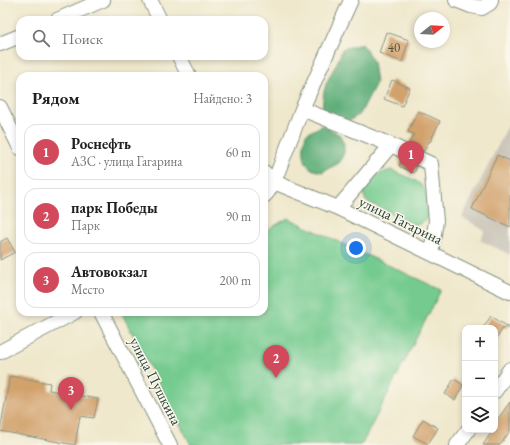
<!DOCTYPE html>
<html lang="ru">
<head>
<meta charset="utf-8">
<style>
	:root { --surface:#fff; --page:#f6f6f6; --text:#202124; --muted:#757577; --line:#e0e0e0; --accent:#d1495b }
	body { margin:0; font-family:"EB Garamond",serif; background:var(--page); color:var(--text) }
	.controls { position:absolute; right:12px; bottom:12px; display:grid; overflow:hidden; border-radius:8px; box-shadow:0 2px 6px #0003 }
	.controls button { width:36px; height:36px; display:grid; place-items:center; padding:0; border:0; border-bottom:1px solid var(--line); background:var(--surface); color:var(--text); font:20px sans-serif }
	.compass { position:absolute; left:414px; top:12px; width:36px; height:36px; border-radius:50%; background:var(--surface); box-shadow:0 2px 6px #0003; rotate:72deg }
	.you { position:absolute; left:356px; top:248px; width:14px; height:14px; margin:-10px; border:3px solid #fff; border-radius:50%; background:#1a73e8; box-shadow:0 0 0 6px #1a73e833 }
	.badge { display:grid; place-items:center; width:26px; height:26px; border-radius:50%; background:var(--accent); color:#fff; font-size:13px; font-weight:700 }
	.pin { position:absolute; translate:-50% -33px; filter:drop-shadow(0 1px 2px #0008) }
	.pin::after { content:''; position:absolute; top:21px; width:14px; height:12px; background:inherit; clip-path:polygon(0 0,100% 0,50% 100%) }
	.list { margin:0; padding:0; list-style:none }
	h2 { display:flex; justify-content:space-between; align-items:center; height:52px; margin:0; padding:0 16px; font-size:17px }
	h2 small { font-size:13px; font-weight:400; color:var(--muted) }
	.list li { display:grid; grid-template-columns:26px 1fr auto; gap:12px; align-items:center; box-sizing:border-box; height:56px; margin:0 8px 8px; padding:0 8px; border:1px solid var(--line); border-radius:12px }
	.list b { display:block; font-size:15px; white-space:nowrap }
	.list p { margin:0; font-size:13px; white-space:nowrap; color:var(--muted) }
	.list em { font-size:13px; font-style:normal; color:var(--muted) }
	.icon { flex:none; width:22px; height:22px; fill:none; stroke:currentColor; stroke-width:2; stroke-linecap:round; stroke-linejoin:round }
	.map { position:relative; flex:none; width:510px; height:445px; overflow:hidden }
	.search { position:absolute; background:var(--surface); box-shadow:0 2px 6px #0003; left:16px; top:16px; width:252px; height:44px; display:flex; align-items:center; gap:10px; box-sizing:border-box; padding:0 14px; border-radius:12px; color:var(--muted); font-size:15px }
	.panel { position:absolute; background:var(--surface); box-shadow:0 2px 6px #0003; left:16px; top:72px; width:252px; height:244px; border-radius:12px }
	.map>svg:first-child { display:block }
	.industrial { fill:#c9c3b8 }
	.green { fill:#75cb8f; stroke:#4a8462 }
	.forest { fill:#60af7a; stroke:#407657 }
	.building { fill:#d2a26d }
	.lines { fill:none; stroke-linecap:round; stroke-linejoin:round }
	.minor-casing { stroke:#879280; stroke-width:16 }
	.minor { stroke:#fff; stroke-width:14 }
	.labels { text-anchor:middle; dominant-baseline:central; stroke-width:3; stroke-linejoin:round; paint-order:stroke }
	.number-label { font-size:13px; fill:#4c5642 }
	.street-label { font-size:15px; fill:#1f3d34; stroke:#fbf7ec }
</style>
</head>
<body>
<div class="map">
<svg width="510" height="445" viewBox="0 0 510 445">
	<rect width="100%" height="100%" fill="#fbf7ec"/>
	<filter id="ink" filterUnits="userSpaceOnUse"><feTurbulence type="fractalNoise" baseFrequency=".025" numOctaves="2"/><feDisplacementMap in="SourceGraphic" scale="8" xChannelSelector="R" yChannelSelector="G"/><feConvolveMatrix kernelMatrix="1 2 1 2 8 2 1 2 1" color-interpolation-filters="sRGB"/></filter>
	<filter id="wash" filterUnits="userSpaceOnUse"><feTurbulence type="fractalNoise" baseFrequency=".012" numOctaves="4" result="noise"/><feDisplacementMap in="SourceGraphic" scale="16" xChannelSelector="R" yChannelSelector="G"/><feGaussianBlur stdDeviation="0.9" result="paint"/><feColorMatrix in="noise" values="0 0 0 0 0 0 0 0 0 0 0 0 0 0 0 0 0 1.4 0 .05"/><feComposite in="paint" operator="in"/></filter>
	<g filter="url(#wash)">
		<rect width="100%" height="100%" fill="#efe8cc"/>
		<!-- industrial -->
		<path class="industrial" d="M510,122v133l-30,-15 5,-9 -23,-14z"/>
		<!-- green -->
		<path class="green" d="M391,170c9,4 22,8 29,14 6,4 11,22 9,29 -2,7 -7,11 -14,12l-49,-24c-9,-18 11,-27 25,-31z
			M288,218l153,72 -79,154 -3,1h-168l-70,-133h143v-80z"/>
		<!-- forest -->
		<path class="forest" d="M362,44l11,17 3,22 -16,31 -11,7 -26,-8c-1,-10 0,-20 3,-29 5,-12 13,-22 16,-35z
			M323,125l17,10 4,9v9l-5,10 -17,9c-3,-1 -8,-1 -10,-3 -11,-6 -9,-25 -6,-35z"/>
		<g id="blocks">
			<!-- building -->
			<path class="building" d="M386,32l23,8 -7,22 -23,-9z
				M392,80l18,8 -8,18 -18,-7z
				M418,111l22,10 -10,21 -1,-1 -5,10 -15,-7 5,-10 -6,-2z
				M497,155l13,6v66l-38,-18z
				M402,160l15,7 -3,6 -15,-7z
				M7,238l8,14 -15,8v-18z
				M491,316l19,12h-7l-8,13v-13h-12z
				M10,376l40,7 -1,7 49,9 -4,19 -14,-2 -5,29 -75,-14z
				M454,379l9,6 -8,15 -10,-6z
				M510,402v29l-10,14h-17l10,-15h2v-7z
				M423,419l15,9 -10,16 -15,-8z"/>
		</g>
	</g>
	<g filter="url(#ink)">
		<use href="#blocks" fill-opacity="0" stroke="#879280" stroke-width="1"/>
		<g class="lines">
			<!-- minor casing -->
			<g class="minor-casing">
				<path id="minor" d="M150,0l10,20
					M456,0l15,6 11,2 8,-5 1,-3
					M57,20l46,-20
					M0,44l20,-8
					M179,56l10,20
					M0,107l20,41
					M302,109l89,36
					M264,172l10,10 64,26 172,84
					M264,196l3,-3 7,-11 28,-73 49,-109
					M338,208l53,-63 40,19 5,57 -5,32
					M101,312l69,133
					M0,352l75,-40
					M495,391l15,-22
					M457,445l11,-15"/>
			</g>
			<!-- minor -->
			<use href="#minor" class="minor"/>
		</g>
	</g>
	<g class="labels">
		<!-- number labels -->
		<g class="number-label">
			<text x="394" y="47">40</text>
		</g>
		<!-- street labels -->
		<g class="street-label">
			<text transform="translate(401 220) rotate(26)">улица Гагарина</text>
			<text transform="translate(156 381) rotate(63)">улица Пушкина</text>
		</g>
	</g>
</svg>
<div class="controls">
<button>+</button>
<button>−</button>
<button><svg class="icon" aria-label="layers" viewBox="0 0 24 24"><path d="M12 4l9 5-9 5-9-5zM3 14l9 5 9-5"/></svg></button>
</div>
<svg class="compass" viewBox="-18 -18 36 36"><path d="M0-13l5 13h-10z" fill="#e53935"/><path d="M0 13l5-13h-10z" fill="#757577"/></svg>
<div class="you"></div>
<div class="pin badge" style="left:411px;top:174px">1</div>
<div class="pin badge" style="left:276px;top:378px">2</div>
<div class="pin badge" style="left:71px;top:410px">3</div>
<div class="search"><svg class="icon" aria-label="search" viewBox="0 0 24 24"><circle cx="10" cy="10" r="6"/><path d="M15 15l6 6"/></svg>Поиск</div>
<section class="panel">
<h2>Рядом<small>Найдено: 3</small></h2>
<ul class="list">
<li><span class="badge">1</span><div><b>Роснефть</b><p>АЗС · улица Гагарина</p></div><em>60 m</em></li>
<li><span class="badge">2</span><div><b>парк Победы</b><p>Парк</p></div><em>90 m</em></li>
<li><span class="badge">3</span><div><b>Автовокзал</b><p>Место</p></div><em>200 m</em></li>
</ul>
</section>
</div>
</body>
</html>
